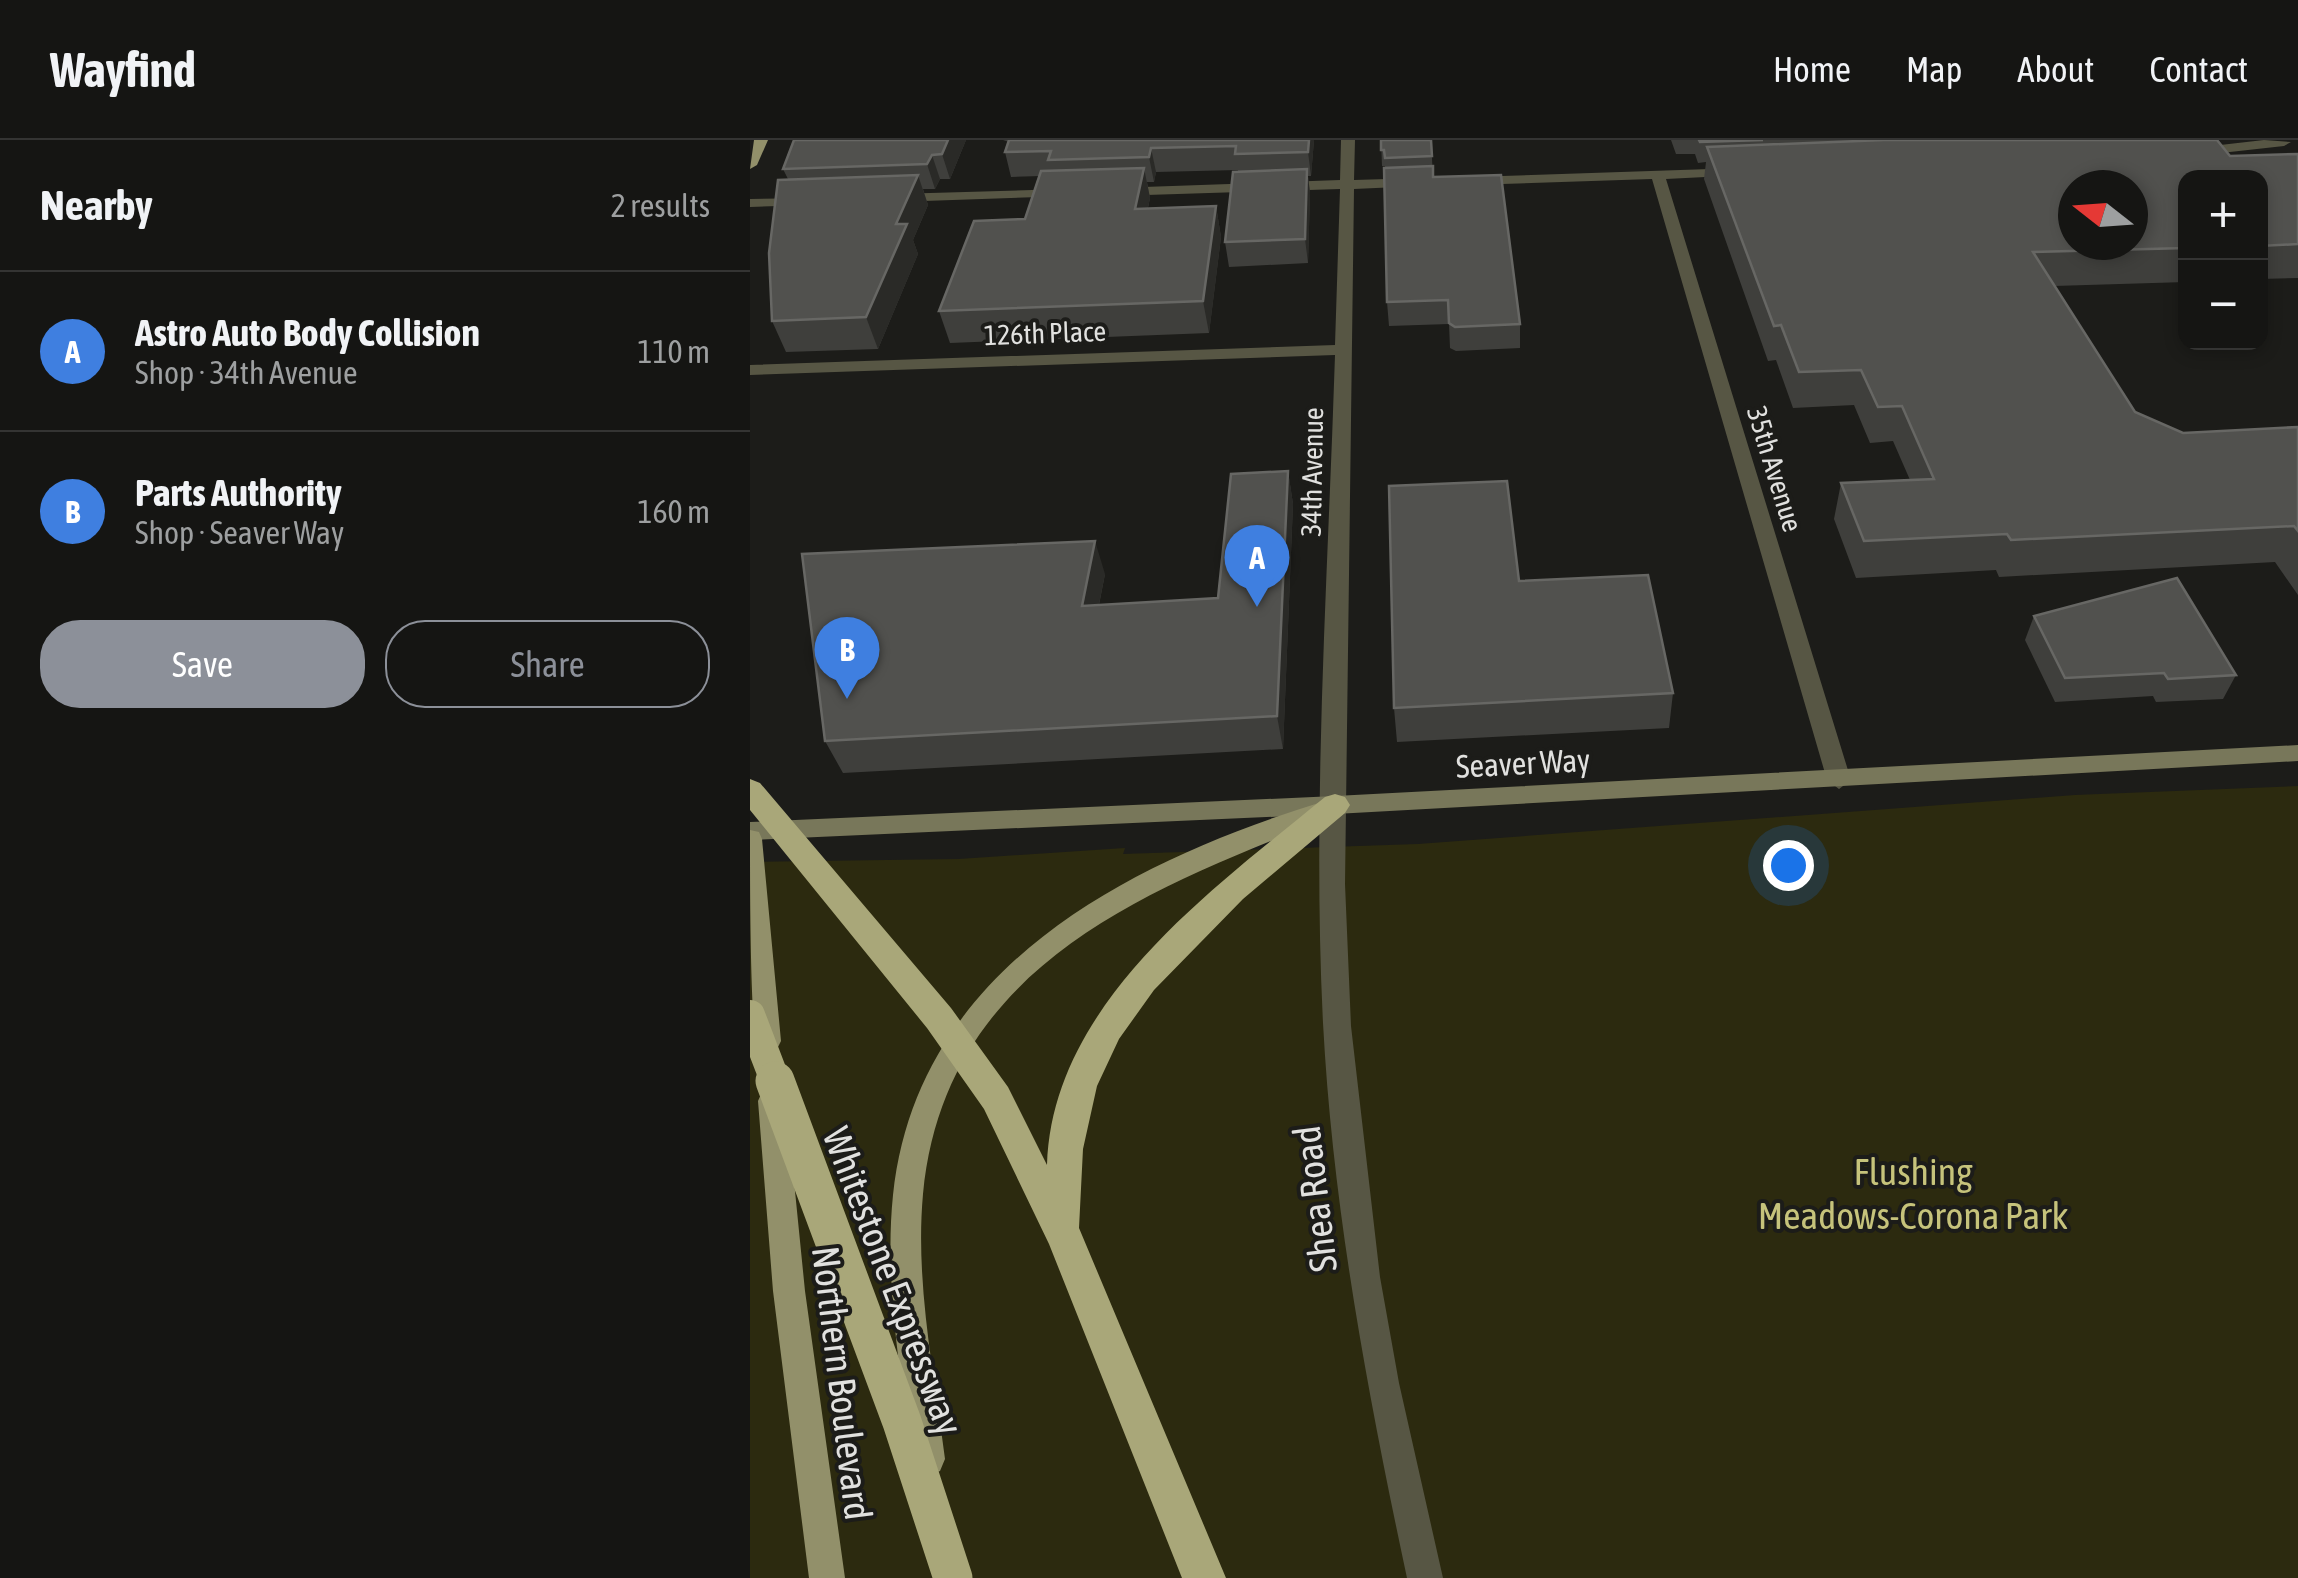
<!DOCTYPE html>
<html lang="en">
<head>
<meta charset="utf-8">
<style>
	:root { --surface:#151513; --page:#222221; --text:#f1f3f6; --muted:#9d9fa0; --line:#343433; --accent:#8c9099 }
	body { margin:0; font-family:"Asap Condensed",sans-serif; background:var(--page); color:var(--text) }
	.controls { position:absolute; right:30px; top:30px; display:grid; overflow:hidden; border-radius:20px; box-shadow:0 5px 15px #0003 }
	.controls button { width:90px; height:90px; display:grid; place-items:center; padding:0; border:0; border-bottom:2px solid var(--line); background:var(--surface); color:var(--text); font:50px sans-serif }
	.compass { position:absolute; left:1308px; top:30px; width:90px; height:90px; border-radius:50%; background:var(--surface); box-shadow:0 5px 15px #0003; rotate:287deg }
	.you { position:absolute; left:1038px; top:725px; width:35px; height:35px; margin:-25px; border:8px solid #fff; border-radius:50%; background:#1a73e8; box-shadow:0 0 0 15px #1a73e833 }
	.badge { display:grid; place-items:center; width:65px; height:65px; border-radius:50%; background:var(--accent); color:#fff; font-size:32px; font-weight:700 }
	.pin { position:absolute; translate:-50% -82px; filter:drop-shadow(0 2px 5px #0008) }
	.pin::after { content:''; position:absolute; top:52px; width:35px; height:30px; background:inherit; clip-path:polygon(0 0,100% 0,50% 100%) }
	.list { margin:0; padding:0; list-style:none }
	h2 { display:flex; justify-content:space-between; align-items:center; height:130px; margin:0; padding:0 40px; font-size:42px }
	h2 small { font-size:32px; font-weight:400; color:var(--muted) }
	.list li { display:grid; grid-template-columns:65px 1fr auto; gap:30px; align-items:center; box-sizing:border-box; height:160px; padding:0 40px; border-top:2px solid var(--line) }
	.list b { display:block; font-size:38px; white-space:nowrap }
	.list p { margin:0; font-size:32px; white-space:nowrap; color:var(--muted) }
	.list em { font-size:32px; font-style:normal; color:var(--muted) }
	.actions { display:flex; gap:20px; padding:30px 40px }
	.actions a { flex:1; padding:22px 0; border:2px solid var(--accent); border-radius:40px; text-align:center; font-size:35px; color:var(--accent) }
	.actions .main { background:var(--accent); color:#fff }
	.map { position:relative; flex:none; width:1548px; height:1438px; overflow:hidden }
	header { display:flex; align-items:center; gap:60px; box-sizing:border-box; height:140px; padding:0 50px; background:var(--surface); border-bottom:2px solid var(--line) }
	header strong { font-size:48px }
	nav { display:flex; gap:55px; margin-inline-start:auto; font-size:35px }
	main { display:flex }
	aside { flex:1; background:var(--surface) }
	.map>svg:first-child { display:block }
	.green { fill:#2c2a0f }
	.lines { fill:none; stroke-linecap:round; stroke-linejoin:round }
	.street { fill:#575644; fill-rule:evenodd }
	.secondary { fill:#78775a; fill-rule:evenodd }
	.primary { fill:#92906a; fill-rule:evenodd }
	.highway { fill:#a9a779; fill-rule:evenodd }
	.highway-bridge-far1 { stroke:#a9a779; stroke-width:30 }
	.highway-bridge { stroke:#a9a779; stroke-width:39 }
	.wall { fill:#3f3f3c }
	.shaded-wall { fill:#2a2a27 }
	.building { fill:#51514e; stroke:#676764; stroke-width:2.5; fill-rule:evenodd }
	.labels { text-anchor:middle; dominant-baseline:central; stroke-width:8; stroke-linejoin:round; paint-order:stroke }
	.far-street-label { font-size:28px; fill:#e1e1df; stroke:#1c1c19 }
	.street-label { font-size:32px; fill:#e1e1df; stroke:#1c1c19 }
	.near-park-label { font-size:38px; fill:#c6c37b; stroke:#1c1c19 }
	.near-street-label { font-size:38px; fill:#e1e1df; stroke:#1c1c19 }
</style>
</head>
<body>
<header>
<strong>Wayfind</strong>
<nav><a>Home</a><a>Map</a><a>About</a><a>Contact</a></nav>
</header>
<main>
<aside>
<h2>Nearby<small>2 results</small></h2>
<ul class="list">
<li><span class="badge" style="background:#3f7fe0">A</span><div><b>Astro Auto Body Collision</b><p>Shop · 34th Avenue</p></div><em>110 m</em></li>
<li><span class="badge" style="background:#3f7fe0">B</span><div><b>Parts Authority</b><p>Shop · Seaver Way</p></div><em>160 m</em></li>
</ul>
<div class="actions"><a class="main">Save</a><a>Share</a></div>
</aside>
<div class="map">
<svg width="1548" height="1438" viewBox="0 0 1548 1438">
	<rect width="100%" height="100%" fill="#1c1c19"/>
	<!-- green -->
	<path class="green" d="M1548,646v792h-1548v-716l209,-3 166,-11 -2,6 295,-10 657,-49z"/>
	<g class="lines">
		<!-- street -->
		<path class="street" d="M591,0h14l-1,40 66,-2 7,4 -7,4 -66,3 -9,695 6,142 29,251 19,106 44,195h-36c-39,-183 -74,-367 -84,-555 -11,-222 5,-446 12,-668l-585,20v-10l585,-20 5,-156 -225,7 -7,-4 7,-4 225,-8z
			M1514,0l27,2 -7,4 -90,10 -7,-4 7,-4z
			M990,28l5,1v6l-79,4 185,601 -12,9 -12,-9 -175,-601 -182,6 -7,-4 7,-4z
			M315,49l5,1v6l-175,6 -7,-4 7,-4z
			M65,58l2,3 -7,4 -60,2v-8z"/>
		<!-- secondary -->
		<path class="secondary" d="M1548,605v16l-963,53 -585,26v-18l585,-26z"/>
		<!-- primary -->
		<path class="primary" d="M4,0h14l-11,25 -7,4z
			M575,661l9,3 3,6 -3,6c-185,73 -389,148 -411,378 -8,88 11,178 22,265l-5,12 -12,5 -12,-5 -5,-12c-10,-87 -27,-177 -18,-264 24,-228 237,-334 432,-394z
			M0,690l9,2 3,7 19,202 -4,8 -10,4 -10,-4c-7,-32 -7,-175 -7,-219z
			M22,948l10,4 4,9 19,190 40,287h-36l-36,-287 -15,-190 4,-9z"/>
		<!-- highway -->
		<path class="highway" d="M0,639l10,4 191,225 57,79 39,78c5,-162 165,-275 278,-368l10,-3 10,3 5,8 -5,8 -102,86 -89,91 -35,49 -22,47 -14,63 -4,79 147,350h-44l-133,-334 -65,-135 -57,-81 -177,-218z"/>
		<!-- highway-bridge-far1 -->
		<path class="highway-bridge-far1" d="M0,875l26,68"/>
		<!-- highway-bridge -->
		<path class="highway-bridge" d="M25,941l127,341 51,156"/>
	</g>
	<!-- wall -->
	<path class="wall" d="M216,0l-16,39h-10l-5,10h-12l5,16 -15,35 5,14 -40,95 -92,3 -14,-31 16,-142 -5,-10z
		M253,0h311l-3,36h-3l2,17 -2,70 -79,4 -4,-25 13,-72 -82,2 -2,10h-7l3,16 -2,10 68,-2 5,31 -12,96 -259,10 -11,-32 86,-92 15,-43 -29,1 -6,-25 4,-10z
		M631,0h50l2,37 87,147v24l-64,3 -6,-3 -1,-24 -60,2 -2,-24 -2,-134v-2h-3z
		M921,0h546l13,16 68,-2v124l-38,1v-101h-74v104l-132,4 81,126 48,21 115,-6v168l-23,-33 -276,15 -3,-7 -140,8 -22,-59 7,-36 69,-3 -17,-39 -23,2 -16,-38 -61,3 -17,-48 -8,1 -64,-182 2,-17 -8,1 -3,-9h-19z
		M538,331l5,33 -10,245 -440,24 -18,-32 280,-167 -6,31 119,-7z
		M769,441l154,112 -4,35 -272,14 -3,-34z
		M1284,476l202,59 -13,24 -67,3 -3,-6 -98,6 -30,-62z"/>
	<!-- shaded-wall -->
	<path class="shaded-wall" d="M198,0h18l-16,39 -8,-25z
		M559,0h5l-3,36 -3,-24z
		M401,8l5,24 -2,10 -5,-25z
		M182,15l8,24 -5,10 -8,-25z
		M394,28l6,30 -9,42 -6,-31z
		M557,29l3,24 -2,70 -3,-24z
		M168,35l10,30 -15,35 5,14 -40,95 -12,-32 30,-93z
		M466,66l5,31 -12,96 -6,-32z
		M538,331l5,33 -10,245 -6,-33z
		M345,401l10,33 -13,65 -10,-33z"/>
	<!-- building -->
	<path class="building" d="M44,0h154l-6,14 -10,1 -5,9 -144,5z
		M259,0h300l-1,12 -73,2 1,-8 -85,2 -2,9 -101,3 3,-9 -46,1z
		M631,0h50l1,16 -47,2 -1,-8h-3z
		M949,0h64l-63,2z
		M1134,0h333l13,16 68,-2v90l-38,2v-68h-74v70l-153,4 102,160 48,21 115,-6v104l-4,-5 -283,14 -4,-6 -143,7 -23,-58 93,-4 -32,-73 -24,1 -17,-37 -62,2 -18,-47 -7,1 -67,-179zM1323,45h60v60h-60z
		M683,26v11l68,-2 19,149 -65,3 -6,-4 -1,-23 -61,2 -3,-134z
		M394,28l-9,41 81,-3 -13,95 -264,10 35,-90 51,-2 16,-48z
		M557,29l-2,70 -80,3 8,-70z
		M168,35l-22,49h11l-41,93 -94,4 -3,-68 9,-73z
		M538,331l-11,245 -452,25 -23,-187 293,-13 -13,65 136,-8 13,-124z
		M757,341l12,100 129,-6 25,118 -279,15 -5,-222z
		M1427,438l59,97 -68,4 -4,-6 -99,5 -31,-62z"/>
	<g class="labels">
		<!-- far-street labels -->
		<g class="far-street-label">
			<text transform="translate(295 193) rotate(-2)">126th Place</text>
			<text transform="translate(1025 329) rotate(73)">35th Avenue</text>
			<text transform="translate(562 332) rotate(-89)">34th Avenue</text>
		</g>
		<!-- street labels -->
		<g class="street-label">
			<text transform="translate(773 623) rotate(-3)">Seaver Way</text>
		</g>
		<!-- near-park labels -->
		<g class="near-park-label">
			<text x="1163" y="1031">Flushing<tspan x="1163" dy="44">Meadows-Corona Park</tspan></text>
		</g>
		<!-- near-street labels -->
		<g class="near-street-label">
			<text transform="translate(565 1059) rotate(-97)">Shea Road</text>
			<text transform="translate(143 1141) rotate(69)">Whitestone Expressway</text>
			<text transform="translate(92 1243) rotate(83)">Northern Boulevard</text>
		</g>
	</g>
</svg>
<div class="controls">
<button>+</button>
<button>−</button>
</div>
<svg class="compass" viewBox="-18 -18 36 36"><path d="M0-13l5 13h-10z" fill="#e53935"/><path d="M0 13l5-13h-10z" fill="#9d9fa0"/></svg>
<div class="you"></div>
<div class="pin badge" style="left:507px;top:467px;background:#3f7fe0">A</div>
<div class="pin badge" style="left:97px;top:559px;background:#3f7fe0">B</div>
</div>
</main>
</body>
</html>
